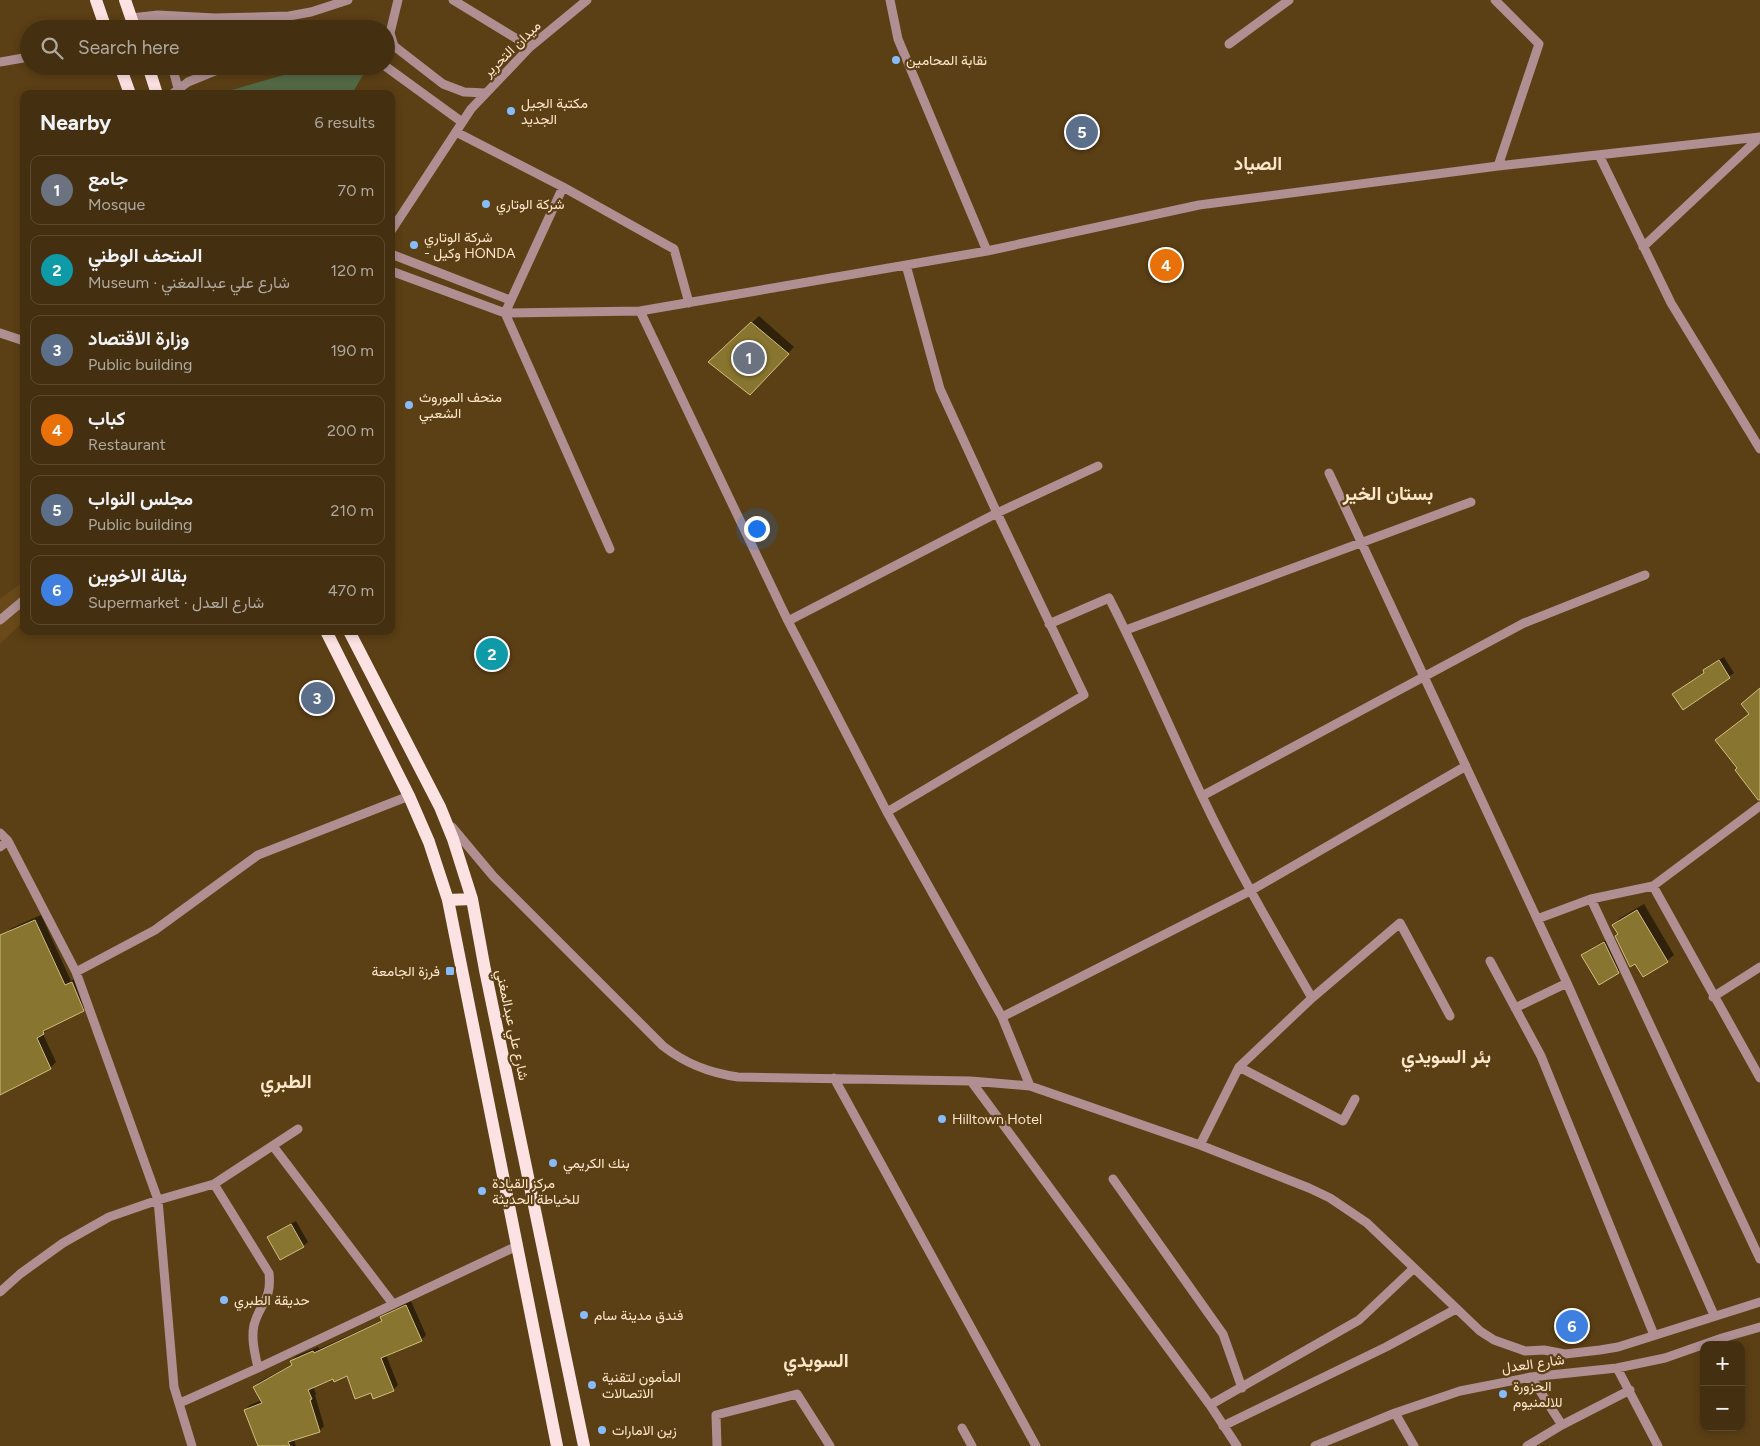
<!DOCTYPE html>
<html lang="en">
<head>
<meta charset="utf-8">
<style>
	:root { --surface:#442f10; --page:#4e3b1e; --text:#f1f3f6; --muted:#afa99f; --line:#5c4a30; --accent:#87bbfb }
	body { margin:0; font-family:Figtree,Vazirmatn,sans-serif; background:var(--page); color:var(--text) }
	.controls { position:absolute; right:15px; bottom:15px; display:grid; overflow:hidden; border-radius:10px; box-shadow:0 2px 8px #0003 }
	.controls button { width:45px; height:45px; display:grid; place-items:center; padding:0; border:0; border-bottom:1px solid var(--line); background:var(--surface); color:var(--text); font:25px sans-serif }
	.you { position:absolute; left:756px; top:528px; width:18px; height:18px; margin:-12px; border:4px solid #fff; border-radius:50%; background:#1a73e8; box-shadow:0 0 0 8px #1a73e833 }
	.badge { display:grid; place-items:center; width:32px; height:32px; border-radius:50%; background:var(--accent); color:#fff; font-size:16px; font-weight:700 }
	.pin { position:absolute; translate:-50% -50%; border:2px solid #fff; box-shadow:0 1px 5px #0006 }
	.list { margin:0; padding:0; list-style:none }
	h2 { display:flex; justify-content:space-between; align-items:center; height:65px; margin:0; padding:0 20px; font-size:21px }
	h2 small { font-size:16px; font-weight:400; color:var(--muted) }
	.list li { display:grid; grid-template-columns:32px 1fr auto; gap:15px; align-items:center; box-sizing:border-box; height:70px; margin:0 10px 10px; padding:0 10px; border:1px solid var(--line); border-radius:10px }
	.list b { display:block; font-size:19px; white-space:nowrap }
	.list p { margin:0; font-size:16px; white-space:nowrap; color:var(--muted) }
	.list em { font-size:16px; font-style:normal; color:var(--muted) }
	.icon { flex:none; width:28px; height:28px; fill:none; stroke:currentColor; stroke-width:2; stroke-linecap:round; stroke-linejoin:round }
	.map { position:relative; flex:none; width:1760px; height:1446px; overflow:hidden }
	.search { position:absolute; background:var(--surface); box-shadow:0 2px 8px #0003; left:20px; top:20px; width:375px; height:55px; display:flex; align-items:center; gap:12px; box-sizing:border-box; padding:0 18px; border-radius:28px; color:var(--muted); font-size:19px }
	.panel { position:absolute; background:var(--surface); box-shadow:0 2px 8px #0003; left:20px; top:90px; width:375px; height:545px; border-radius:10px }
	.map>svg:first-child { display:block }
	.built { fill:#694918 }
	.green { fill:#536a46 }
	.shadow { fill:#0007 }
	.building { fill:#88752f; stroke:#d0be7d }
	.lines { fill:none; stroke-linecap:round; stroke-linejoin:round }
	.minor { stroke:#af8f91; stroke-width:9 }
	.major { stroke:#fde2e3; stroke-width:12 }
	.poi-dot { fill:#87bbfb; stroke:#5b3f15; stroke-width:2 }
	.labels { text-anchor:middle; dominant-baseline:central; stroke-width:4.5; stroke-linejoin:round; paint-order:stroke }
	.street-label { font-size:14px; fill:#fce7cb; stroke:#5b3f15 }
	.poi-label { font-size:14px; fill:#fce7cb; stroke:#5b3f15; text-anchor:start }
	.district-label { font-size:19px; font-weight:bold; fill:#fce7cb; stroke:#5b3f15 }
</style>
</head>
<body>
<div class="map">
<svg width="1760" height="1446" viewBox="0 0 1760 1446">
	<rect width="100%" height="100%" fill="#5b3f15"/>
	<!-- built -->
	<path class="built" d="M24,581v40l-24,23v-45z"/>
	<!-- green -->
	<path class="green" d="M315,66h53l-16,28h-134z"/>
	<!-- shadow -->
	<path class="shadow" d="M759,316l35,31 -44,46 -34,-37z
		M1724,657l10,16 -51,35 -5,-18 27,-18 -1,-2 4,-4z
		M1644,904l30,51 -7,6 -48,-28 -5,-8 6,-7z
		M41,915l30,66 7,-4 10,28 -5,5 -34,17 -6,7 13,28 -6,6 -50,17v-147l12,-10z
		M1609,938l14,30 -5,4 -35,-17 4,-4z
		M296,1221l12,21 -5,4 -34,-9 4,-4z
		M411,1301l15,34 -5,5 -35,15 12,30 -5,5 -21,2 -24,-18 -15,4 -20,8 3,8 -1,1 9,31 -5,5 -25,8 2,7h-39l-1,-4 1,-2 -12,-30 5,-5 12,-5 -7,-13 4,-5 34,-18 -1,-3 4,-5 22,-9 1,2 64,-29 -1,-2 5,-5z"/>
	<!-- building -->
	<path class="building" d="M751,322l38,32 -39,41 -42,-33z
		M1719,660l11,18 -47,32 -11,-16 32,-21 -1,-3z
		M1760,688v112h-2l-23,-30 2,-2 -22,-28 34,-26 -8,-10z
		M1637,910l31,52 -25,15 -8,-13 -5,3 -15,-31 3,-2 -6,-9z
		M35,920l30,65 7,-3 12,29 -41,20 1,3 -7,4 14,31 -51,26v-160z
		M1604,942l15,31 -20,12 -18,-30z
		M291,1224l13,23 -24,13 -13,-23z
		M406,1305l16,36 -41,17 13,33 -21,8 -2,-6 -16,6 -8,-23 -13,6 -1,-3 -25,11 4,9 -2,1 10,32 -32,10 2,4h-32l-14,-36 18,-7 -9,-16 39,-22 -2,-4 23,-10 1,2 68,-32 -2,-4z"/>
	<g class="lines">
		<!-- minor -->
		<path class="minor" d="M398,0l-8,33 4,13 49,38 21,8 22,1
			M453,0l77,47
			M890,0l8,39 89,212
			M1495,0l44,44 -41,122
			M158,15l4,14
			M131,18l27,-3 57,3 74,-2 22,-4 37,-12
			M251,21l36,8
			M1229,44l60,-44
			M0,62l29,-5
			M172,66l6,22
			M385,66l77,56
			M172,94l16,-12 39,-16
			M456,132l107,55 111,62 15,54
			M1599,155l72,148 89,146
			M563,187l-58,126 105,236
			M391,231l80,-122 59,-62 57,-47
			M1643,247l117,-110
			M391,254l119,46
			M391,271l114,42 135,-2 347,-60 212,-46 299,-39 262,-29
			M0,333l24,8
			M1329,473l238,510 147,332
			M0,620l24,-20
			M788,621l209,-108 101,-47
			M1049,624l60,-26c33,64 61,131 92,196 33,70 72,137 111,204
			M1126,630l345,-128
			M1202,796l322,-173 121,-48
			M887,812l197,-117 -87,-182 -57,-124 -34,-124
			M452,827l41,49 170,170c23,18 46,27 75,31l233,4 59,5 -28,-69 -115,-205 -99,-191 -148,-310
			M0,833l8,8 68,131 82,228 16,187 18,59
			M0,847l8,-6
			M1653,886l107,192
			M1591,899l169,360
			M1537,919l54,-20 62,-13 107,-80
			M1490,961l51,95 113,279
			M76,972l79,-42 103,-75 151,-59
			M1713,997l47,-30
			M1515,1008l52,-25
			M1002,1017l248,-126 216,-125
			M1239,1067l104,54 12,-22
			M834,1078l202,368
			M971,1081l239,324 27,41
			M1030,1086l170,59 109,43 21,10 37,25 113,108 14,9 31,11 19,-1 21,4 35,-4 18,-3 142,-45
			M1200,1145l39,-78 73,-69 88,-75 50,93
			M273,1146l120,158
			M1113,1179l110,155 19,54
			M214,1184l55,89c3,28 -9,29 -15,52 -3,14 1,29 4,43
			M0,1292l20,-18 43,-31 46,-26 49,-17 56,-16 84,-55
			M1617,1368l41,78
			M1531,1377l31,48
			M180,1403l78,-35 259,-122
			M1210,1405l149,-85 55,-52
			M1395,1413l19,33
			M1223,1426l163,-79 70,-38
			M962,1428l10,18
			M717,1446l-1,-31 81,-21 33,52
			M1315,1446l80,-33 65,-22 71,-14 86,-9 48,-10 57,-20 38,-11
			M1527,1446l35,-21 68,-35"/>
		<!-- major -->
		<path class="major" d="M96,0l10,29
			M125,0l10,29
			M120,66l10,28
			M148,66l9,28
			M326,631l83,165 20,46 19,58 109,546
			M349,631l91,176 13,32 19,60 13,71 99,476
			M448,900l24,-1"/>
	</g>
	<!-- markers -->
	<g class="poi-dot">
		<circle cx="896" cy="60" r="5"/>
		<circle cx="511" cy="111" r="5"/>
		<circle cx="486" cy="204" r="5"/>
		<circle cx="414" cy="245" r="5"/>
		<circle cx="409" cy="405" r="5"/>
		<rect x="445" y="966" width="10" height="10" rx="2.5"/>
		<circle cx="942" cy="1119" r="5"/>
		<circle cx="553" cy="1163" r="5"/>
		<circle cx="482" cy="1191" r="5"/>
		<circle cx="224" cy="1300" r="5"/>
		<circle cx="584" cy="1315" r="5"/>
		<circle cx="592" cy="1385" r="5"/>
		<circle cx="1503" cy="1394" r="5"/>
		<circle cx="602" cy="1430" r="5"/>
	</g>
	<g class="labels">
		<!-- street labels -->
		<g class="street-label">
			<text transform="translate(512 49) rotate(-44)">ميدان التحرير</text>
			<text transform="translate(512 1025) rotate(78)">شارع علي عبدالمغني</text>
			<text transform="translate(1533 1364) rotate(-8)">شارع العدل</text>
		</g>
		<!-- poi labels -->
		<g class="poi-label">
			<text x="906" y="60">نقابة المحامين</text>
			<text x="521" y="103">مكتبة الجيل<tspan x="521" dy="16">الجديد</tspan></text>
			<text x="496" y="204">شركة الوتاري</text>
			<text x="424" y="237">شركة الوتاري<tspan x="424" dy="16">- وكيل HONDA</tspan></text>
			<text x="419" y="397">متحف الموروث<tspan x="419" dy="16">الشعبي</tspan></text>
			<text x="440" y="971" text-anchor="end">فرزة الجامعة</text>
			<text x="952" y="1119">Hilltown Hotel</text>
			<text x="563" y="1163">بنك الكريمي</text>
			<text x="492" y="1183">مركز القيادة<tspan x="492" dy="16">للخياطة الحديثة</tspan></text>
			<text x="234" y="1300">حديقة الطبري</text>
			<text x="594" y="1315">فندق مدينة سام</text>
			<text x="602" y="1377">المأمون لتقنية<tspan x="602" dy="16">الاتصالات</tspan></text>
			<text x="1513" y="1386">الحزورة<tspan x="1513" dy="16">للالمنيوم</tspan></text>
			<text x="612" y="1430">زين الامارات</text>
		</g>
		<!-- district labels -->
		<g class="district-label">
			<text x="1258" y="163">الصياد</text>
			<text x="1388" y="493">بستان الخير</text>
			<text x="1446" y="1056">بئر السويدي</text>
			<text x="286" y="1081">الطبري</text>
			<text x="816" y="1360">السويدي</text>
		</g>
	</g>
</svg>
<div class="controls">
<button>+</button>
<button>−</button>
</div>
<div class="you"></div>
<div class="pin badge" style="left:749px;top:358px;background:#6b7280">1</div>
<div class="pin badge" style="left:492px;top:654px;background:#0f9aa8">2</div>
<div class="pin badge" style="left:317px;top:698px;background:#5c6f8a">3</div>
<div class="pin badge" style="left:1166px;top:265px;background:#e8710a">4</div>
<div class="pin badge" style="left:1082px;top:132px;background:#5c6f8a">5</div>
<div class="pin badge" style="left:1572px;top:1326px;background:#3f7fe0">6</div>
<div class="search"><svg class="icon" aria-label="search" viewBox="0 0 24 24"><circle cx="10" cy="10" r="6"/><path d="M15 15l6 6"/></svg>Search here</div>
<section class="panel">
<h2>Nearby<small>6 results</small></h2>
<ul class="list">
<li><span class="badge" style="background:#6b7280">1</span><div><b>جامع</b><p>Mosque</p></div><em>70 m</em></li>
<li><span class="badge" style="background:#0f9aa8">2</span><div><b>المتحف الوطني</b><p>Museum · شارع علي عبدالمغني</p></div><em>120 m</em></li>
<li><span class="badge" style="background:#5c6f8a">3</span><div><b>وزارة الاقتصاد</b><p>Public building</p></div><em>190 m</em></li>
<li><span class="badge" style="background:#e8710a">4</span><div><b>كباب</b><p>Restaurant</p></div><em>200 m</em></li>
<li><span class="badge" style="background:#5c6f8a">5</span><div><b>مجلس النواب</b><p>Public building</p></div><em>210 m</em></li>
<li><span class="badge" style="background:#3f7fe0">6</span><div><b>بقالة الاخوين</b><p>Supermarket · شارع العدل</p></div><em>470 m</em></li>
</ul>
</section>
</div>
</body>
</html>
